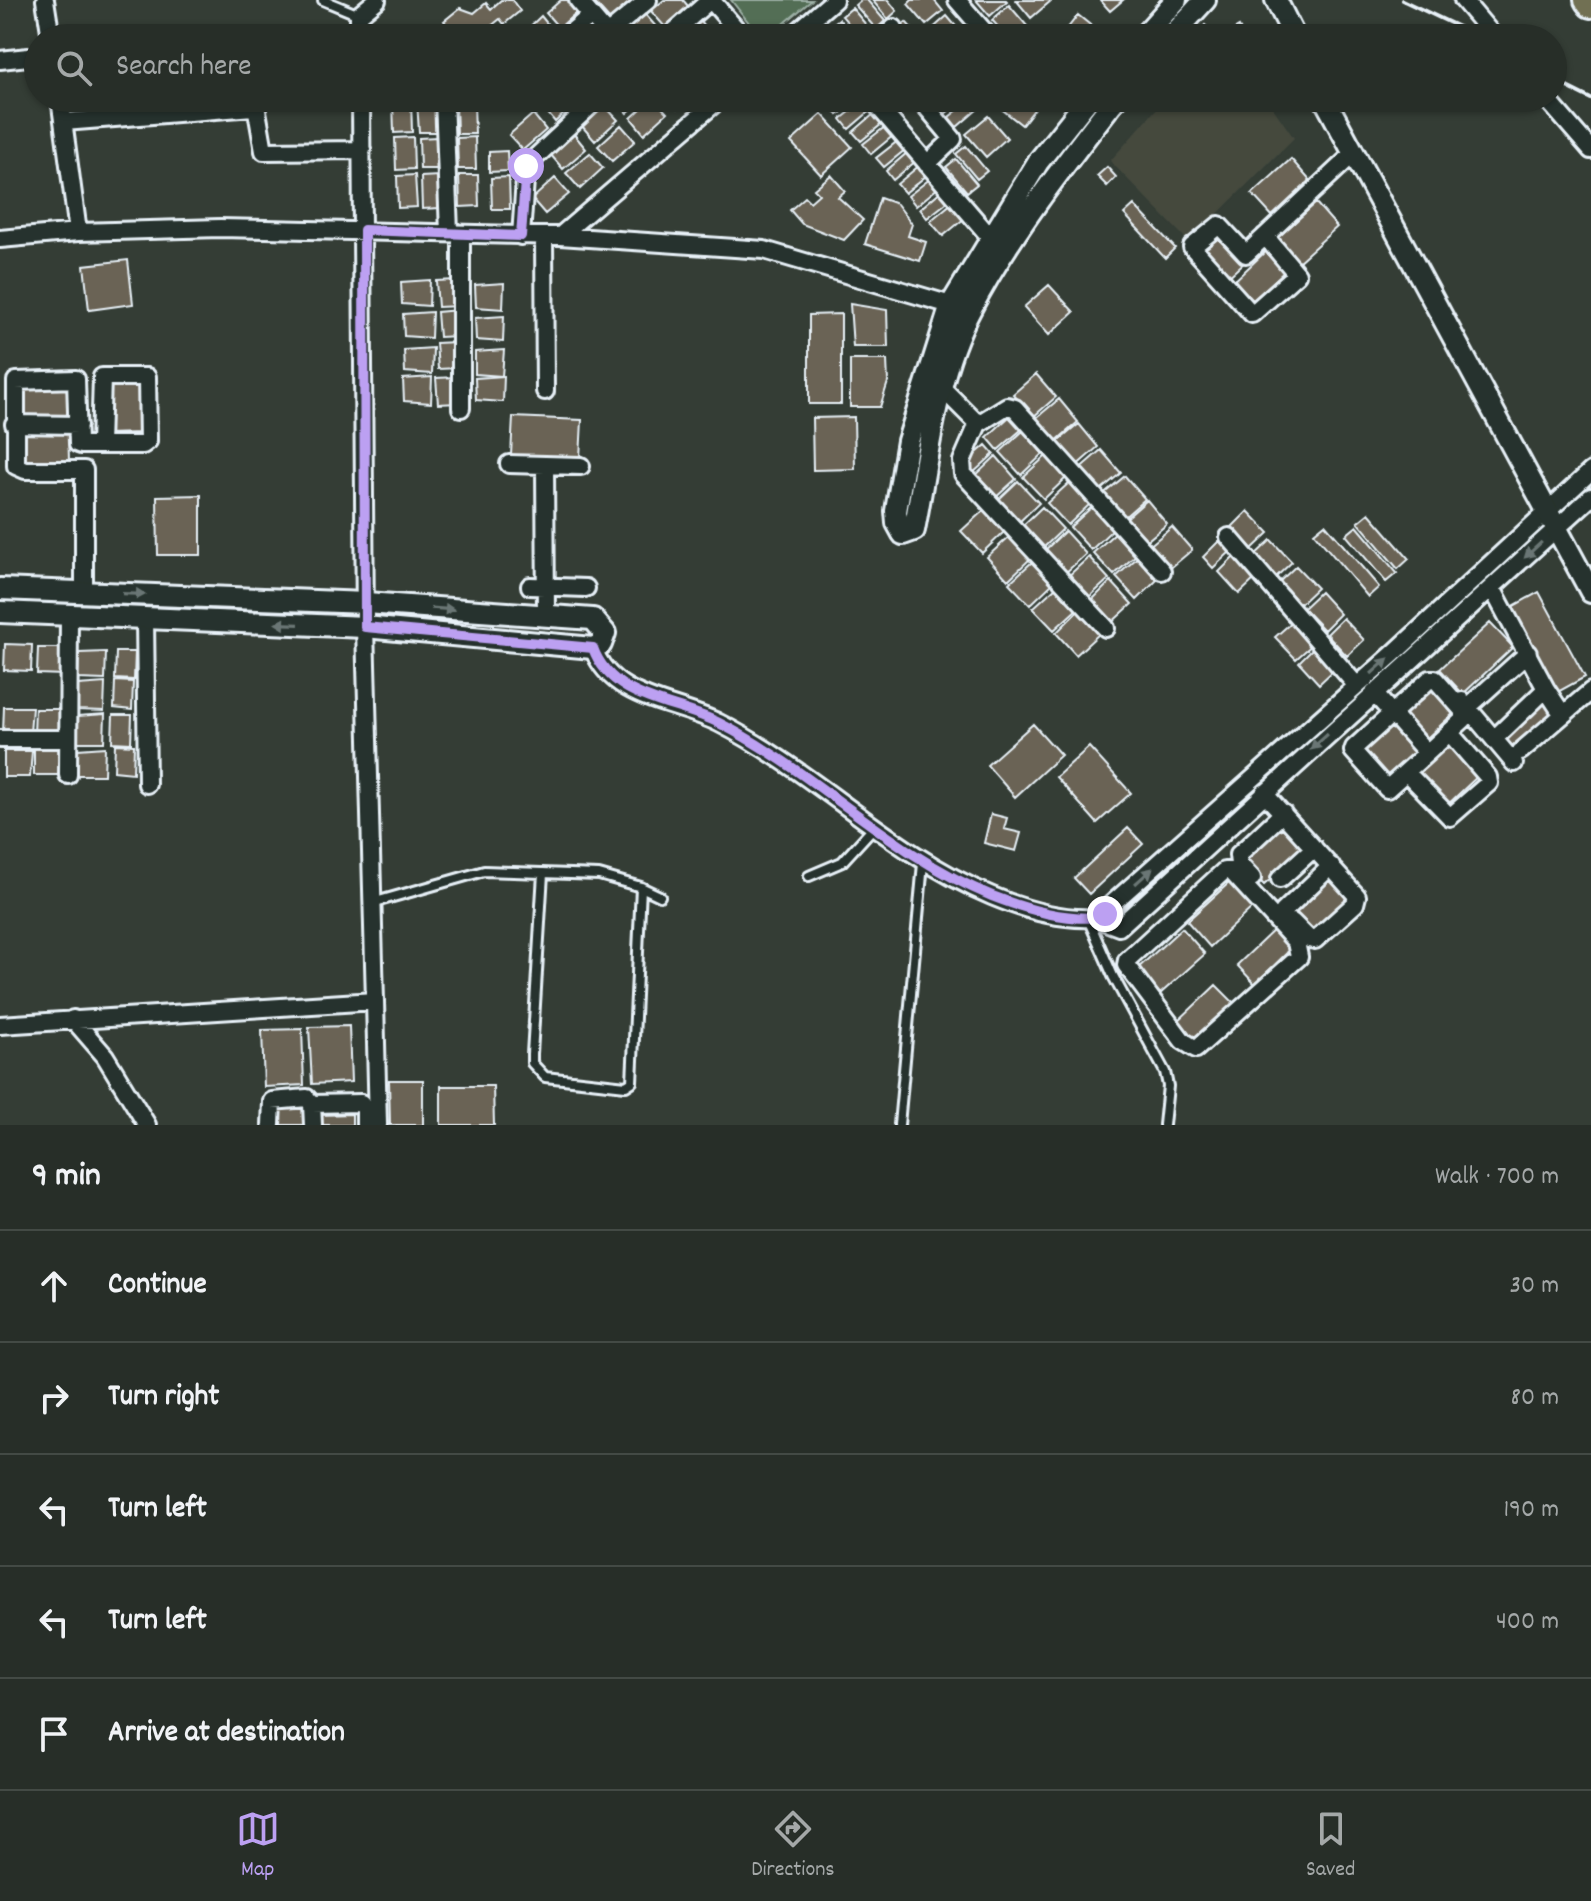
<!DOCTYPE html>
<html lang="en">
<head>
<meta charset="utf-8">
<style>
	:root { --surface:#272e28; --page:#333a34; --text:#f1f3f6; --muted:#a4a8a8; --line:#434a45; --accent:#bca0f2 }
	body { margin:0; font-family:Dekko,sans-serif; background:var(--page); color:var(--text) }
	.stop { position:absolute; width:24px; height:24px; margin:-18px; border:6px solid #bca0f2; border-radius:50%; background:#fff }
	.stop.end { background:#bca0f2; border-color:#fff; box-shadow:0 2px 8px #0008 }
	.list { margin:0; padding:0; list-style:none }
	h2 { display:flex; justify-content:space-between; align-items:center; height:104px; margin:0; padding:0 32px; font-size:34px }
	h2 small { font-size:26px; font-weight:400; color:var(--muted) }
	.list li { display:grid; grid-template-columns:52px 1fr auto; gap:24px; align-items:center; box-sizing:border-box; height:112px; padding:0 32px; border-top:2px solid var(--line) }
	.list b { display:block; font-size:30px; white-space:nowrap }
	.list em { font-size:26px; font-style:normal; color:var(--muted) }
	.icon { flex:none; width:44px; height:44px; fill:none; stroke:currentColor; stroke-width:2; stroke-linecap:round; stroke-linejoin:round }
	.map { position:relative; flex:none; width:1591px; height:1125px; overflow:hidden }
	.search { position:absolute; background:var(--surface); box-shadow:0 2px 6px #0004; left:24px; right:24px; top:24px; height:88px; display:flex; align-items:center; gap:20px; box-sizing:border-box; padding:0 28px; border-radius:44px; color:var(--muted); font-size:30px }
	.sheet { height:664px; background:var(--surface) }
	nav { display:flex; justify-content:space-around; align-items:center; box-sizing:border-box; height:112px; border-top:2px solid var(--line); background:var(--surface); font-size:22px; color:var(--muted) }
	nav a { display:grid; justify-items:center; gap:4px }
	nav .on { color:var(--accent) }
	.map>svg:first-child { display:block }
	.built { fill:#44493e }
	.green { fill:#526e55; stroke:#9db0a6; stroke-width:2 }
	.building { fill:#6b6454; stroke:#e8f1f8; stroke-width:2 }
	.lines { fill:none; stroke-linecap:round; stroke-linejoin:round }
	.service-casing { stroke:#e8f1f8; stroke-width:14 }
	.minor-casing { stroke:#e8f1f8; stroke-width:22 }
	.tertiary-casing { stroke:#e8f1f8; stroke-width:26 }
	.primary-casing { stroke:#e8f1f8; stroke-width:32 }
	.service { stroke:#26332d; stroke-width:8 }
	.minor { stroke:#26332d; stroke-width:16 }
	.tertiary { stroke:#26332d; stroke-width:20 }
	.primary { stroke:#716f52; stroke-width:26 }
	.rail { stroke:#e8f1f8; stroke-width:4 }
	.oneway { fill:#6a7674 }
	.route { stroke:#bca0f2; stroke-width:10 }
</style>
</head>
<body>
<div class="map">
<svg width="1591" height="1125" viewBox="0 0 1591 1125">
	<rect width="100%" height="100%" fill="#343d35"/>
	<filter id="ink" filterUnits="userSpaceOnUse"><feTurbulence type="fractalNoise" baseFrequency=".0125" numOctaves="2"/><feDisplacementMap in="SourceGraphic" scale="16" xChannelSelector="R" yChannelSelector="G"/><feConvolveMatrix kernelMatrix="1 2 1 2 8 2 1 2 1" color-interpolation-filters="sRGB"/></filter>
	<g filter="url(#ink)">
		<!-- built -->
		<path class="built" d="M1166,98h100l28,40 -105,104 -79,-81z"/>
		<!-- green -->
		<path class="green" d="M731,0h81l-45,38h-6z"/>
		<!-- building -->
		<path class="building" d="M501,0h11l8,11 -16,13 -4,-5 -15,12 4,4 -5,3h-26l-14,-17 16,-13 14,5 12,-10 5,6z
			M561,0h7l10,11 -19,17 -13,-15z
			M592,0h38l1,1 -21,19z
			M664,0h19l5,6 -23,21 -14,-16z
			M861,0h6l18,21 -9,8 -21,-24z
			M872,0h16l9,11 -9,8z
			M912,0h22l9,11 -17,14 -18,-21z
			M976,0h30l1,1 -17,15z
			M1016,0h36l-21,18z
			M1100,0h23l-13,11z
			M1009,5l18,21 -13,12h-6l-16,-18z
			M852,8l20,24 -7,6h-4l-19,-22z
			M644,13l14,16 -11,9h-23l-3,-4z
			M1078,15l22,18 -4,5h-36z
			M541,16l13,16 -7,6h-29z
			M947,16l18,21 -1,1h-27l-7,-7z
			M839,19l16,19h-16l-10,-11z
			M701,22l12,16h-31z
			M906,22l8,9 -8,7h-19z
			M1205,25l14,13h-17l-5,-4z
			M1239,27l6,11h-16l-2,-4z
			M586,28l9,10h-20z
			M826,29l8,9h-17z
			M551,98h24l3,3 -23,21 -13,-16z
			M614,98h30l-17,15z
			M653,98l14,15 -23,21 -13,-16z
			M668,98h20l-11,10z
			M840,98h19l-21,17 -7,-9z
			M946,98h19l-20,16 -8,-9z
			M1007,98h36l-21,27 -23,-18z
			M972,99l7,9 -22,19 -8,-10z
			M411,100l1,32 -18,1 -1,-32z
			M436,100l1,32h-18l-2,-31z
			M864,101l7,9 -22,19 -8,-10z
			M456,102h18l1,32h-18z
			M604,105l14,15 -23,21 -14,-16z
			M875,113l8,10 -22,18 -8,-9z
			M533,114l13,16 -23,20 -14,-15z
			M822,114l30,33 -31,28 -30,-33z
			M988,116l19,22 -21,19 -20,-23z
			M621,125l14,16 -23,20 -14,-15z
			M886,126l8,9 -23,19 -8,-10z
			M573,133l13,16 -23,20 -13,-15z
			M413,137l1,32 -18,1 -1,-32z
			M437,137l2,32h-19l-1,-31z
			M475,137l1,32h-18l-1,-31z
			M899,140l7,9 -22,18 -8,-9z
			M966,146l21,25 -10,8 -21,-25z
			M507,151l1,20 -19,1v-20z
			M908,152l8,9 -23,19 -7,-9z
			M590,153l13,15 -23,21 -14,-16z
			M956,159l21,25 -10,8 -21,-25z
			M1291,159l21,24 -38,35 -22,-24z
			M920,165l7,10 -22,18 -8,-9z
			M1107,167l9,10 -9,9 -10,-10z
			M415,175l2,32 -19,1 -1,-32z
			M459,175h19l1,31 -19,1z
			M831,175l14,16 -7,6 25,23 -19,20 -42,-16 -12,-14 15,-13 5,5 9,-8 -5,-5z
			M439,176l1,32 -18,1 -1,-32z
			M509,177l1,32h-18l-1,-31z
			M555,178l14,16 -24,20 -13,-15z
			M931,178l8,9 -23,19 -8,-10z
			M942,190l8,10 -23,18 -7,-9z
			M880,198l17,6 15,20 -4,12 18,6 -6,19 -55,-17z
			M952,203l13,15 -22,18 -13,-15z
			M1316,203l21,24 -40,36 -21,-24z
			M1134,205l41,43 -10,10 -41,-44z
			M1217,227l30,33 -21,19 -30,-33z
			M1268,249l18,21 -38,35 -18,-20z
			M128,260l5,44 -44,6 -5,-45z
			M430,280l-1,26 -27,-2 -1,-22z
			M457,280l1,26 -20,1 -2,-26z
			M504,283l-1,26 -27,-2 -1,-22z
			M1049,285l25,27 -25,23 -25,-28z
			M850,304l37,6 1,37h-35z
			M458,310v26l-19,1 -2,-25z
			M432,312l-1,26 -27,-2 -1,-22z
			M841,314v90h-32v-89z
			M504,316l-1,26 -27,-2 -1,-22z
			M457,342l1,26 -20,1 -2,-26z
			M433,348l-1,26 -27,-2 -1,-22z
			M504,350l-2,26 -27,-2v-22z
			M850,360h37l1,22 -8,25h-30z
			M1036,374l20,23 -23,20 -20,-23z
			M504,376l-1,26 -27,-2 -1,-22z
			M104,377h36l1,56 -36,1z
			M432,377l-1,26 -27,-2 -1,-22z
			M457,377l1,26 -20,1 -2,-26z
			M21,380h52l1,41 -52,1z
			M1059,399l19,23 -23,20 -20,-23z
			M513,417l69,3 -2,38 -69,-3z
			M854,417l1,52 -42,1 -1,-52z
			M1009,417l12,13 -23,20 -11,-13z
			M1079,424l19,23 -23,20 -20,-23z
			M17,429h51l1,32 -52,1z
			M1023,431l20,23 -22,21 -21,-23z
			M986,445l8,9 -22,20 -8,-10z
			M1101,450l20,23 -24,20 -19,-23z
			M996,456l20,23 -23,21 -20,-22z
			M1046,456l20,22 -22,21 -21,-22z
			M1125,476l20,23 -24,21 -20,-24z
			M1018,481l21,22 -23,22 -20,-23z
			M1070,482l20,22 -22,21 -21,-22z
			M201,495v60h-43l-1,-59z
			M1147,500l20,24 -24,20 -20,-23z
			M1093,506l20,23 -22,21 -21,-23z
			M1042,507l21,22 -23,22 -20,-23z
			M984,510l20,22 -22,21 -21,-22z
			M1248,511l21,22 -17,16 -20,-22z
			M1369,513l40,46 -11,10 -40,-47z
			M1325,524l54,63 -11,10 -54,-64z
			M1357,526l40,47 -11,9 -40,-47z
			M1172,527l20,23 -24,20 -20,-23z
			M1065,531l21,23 -23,21 -20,-23z
			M1116,532l21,22 -23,21 -21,-22z
			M1010,536l20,23 -22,21 -21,-23z
			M1271,540l21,22 -17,16 -21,-22z
			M1219,541l11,11 -17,16 -10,-11z
			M1139,556l20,22 -22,22 -21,-23z
			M1235,556l21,22 -17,16 -20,-22z
			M1089,557l20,22 -23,21 -20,-22z
			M1032,562l20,22 -22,21 -21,-22z
			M1296,566l21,22 -17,16 -21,-22z
			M1111,581l21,23 -23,21 -20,-22z
			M1056,587l21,22 -23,21 -21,-22z
			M1320,592l20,22 -16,16 -21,-22z
			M1539,592l46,85 -29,16 -46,-85z
			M1078,611l21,23 -23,21 -20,-22z
			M1343,618l21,22 -17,16 -20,-22z
			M1292,622l21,22 -17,15 -21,-22z
			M1490,623l23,24 -50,47 -23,-25z
			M5,644l27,1 -1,26 -27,-1z
			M1315,646l21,22 -17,16 -20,-22z
			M38,648h27l-1,27 -27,-1z
			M106,652l-1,28 -27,-1 1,-26z
			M116,652h19l-1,28 -19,-1z
			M115,681l18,1 -1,28 -18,-2z
			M105,683l-1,28 -27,-1 1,-25z
			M1428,683l27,29 -28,26 -27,-29z
			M1541,699l14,16 -43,39 -14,-16z
			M4,707h28l-2,26h-27z
			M35,709h27l-1,26h-27z
			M105,714l-1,28h-27l1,-26z
			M113,715h19l-1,28 -19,-1z
			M1389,720l28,31 -32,29 -28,-31z
			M1033,724l28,31 -46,42 -28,-32z
			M1447,741l32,34 -35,33 -31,-35z
			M115,744l19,1 -1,28 -19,-2z
			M105,747l-1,28h-27l1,-26z
			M1089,747l42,46 -34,30 -41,-46z
			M34,749h28l-1,26h-27z
			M4,751h28l-2,26h-26z
			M991,814l16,4 -3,11 17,4 -5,18 -32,-8z
			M1287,821l22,24 -45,40 -22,-23z
			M1128,828l15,16 -54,50 -15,-16z
			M1333,872l21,23 -44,41 -22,-24z
			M1231,881l23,25 -44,41 -23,-26z
			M1182,928l23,26 -45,40 -23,-25z
			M1276,928l18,18 -39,38 -18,-19z
			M1216,985l18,18 -39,38 -18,-19z
			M349,1026l2,56 -39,2 -3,-57z
			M302,1029l2,56 -40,2 -2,-57z
			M389,1080h34v45h-33z
			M441,1086h52l1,39h-53z
			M307,1104v21h-30l-1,-20z
			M352,1114v11h-32v-10z"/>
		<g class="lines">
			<!-- service casing -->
			<g class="service-casing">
				<path id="service" d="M323,0l36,15
					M543,873l-11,181v9l13,14 81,9 6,-4 9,-195
					M809,876l33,-14 32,-35
					M372,903l112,-32 115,4 42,12 19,9
					M1088,919l25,57 52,96 3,14 -4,39
					M899,1125l24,-262"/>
			</g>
			<!-- minor casing -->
			<g class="minor-casing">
				<path id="minor" d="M45,0l6,38
					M578,0l29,34 41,-34
					M711,0l33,38
					M957,0l33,38
					M1463,0l32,38
					M359,38v-23l18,-15
					M564,38l26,-22
					M667,38l43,-38
					M790,38l44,-38
					M883,38l11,-10
					M0,60l38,-4
					M60,98l18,134
					M444,98l5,135
					M871,98l120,140
					M919,98l34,41 -26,25
					M1546,98l45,52
					M64,122l189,-15 4,4 7,40 98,-1
					M521,236l5,-70 73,-68
					M544,236l1,155
					M560,236l161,-138
					M1265,236l32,38 -45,40 -60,-67 27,-22 27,29c35,-33 71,-66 106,-99
					M0,239l78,-7 142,-4 340,8 204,14 197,58
					M930,387l13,2 35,35 -16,37 1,13 143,154
					M461,408v-174
					M14,424l64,1
					M978,424l29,-18 8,2 147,163
					M509,464l72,2
					M545,465l1,151
					M1591,471l-198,183 -288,256 1,12 13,5 472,-430
					M1229,537l128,149
					M530,586l56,2
					M1492,588l54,101 -52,50
					M84,592v-122h-59l-9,-4v-85l60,-2 2,65 3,1h62l5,-4 -1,-64h-45l-2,68
					M145,618l2,166
					M593,648c19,53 82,53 126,75 97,49 172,131 273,173 36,15 74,26 112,21
					M1546,689l17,26 28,-24
					M1374,693l53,60 37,-34v-7l-29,-33h-5l-76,69 -1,3 34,38 40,-36
					M1462,701l52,62
					M1468,707l60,-54
					M0,739h68
					M1521,751l42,-36
					M1406,772l44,45 39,-34 -1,-6 -39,-45
					M68,775l1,-160
					M1264,793l93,103 -2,8 -40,36 -6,-1 -17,-17
					M1224,871h7l65,71 3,15 -103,92 -13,-8 -57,-76 1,-5z
					M1252,878l-13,-14 -1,-9 45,-42
					M1280,879l34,-31
					M1283,912l48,-46
					M375,1001l3,124
					M73,1019l32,37 42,69
					M0,1025l375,-24 -10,-374 -4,-529
					M312,1104l49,-1 4,6v16
					M271,1125l1,-24 35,-3 5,6 1,21"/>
			</g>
			<!-- tertiary casing -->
			<g class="tertiary-casing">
				<path id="tertiary" d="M1276,0l19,38
					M1142,38l34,-38
					M1170,38l35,-38
					M1089,98l-51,64 -87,143 -43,136 -12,70 1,12 6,11 11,-4c14,-71 21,-155 56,-220 39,-75 94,-145 146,-212
					M1324,98l267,494
					M0,589l366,14 227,16 12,14 -4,11 -8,4 -228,-21 -365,-15"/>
			</g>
			<!-- primary casing -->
			<g class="primary-casing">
				<path id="primary" d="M1588,0l3,4"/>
			</g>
			<!-- service -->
			<use href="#service" class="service"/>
			<!-- minor -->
			<use href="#minor" class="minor"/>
			<!-- tertiary -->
			<use href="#tertiary" class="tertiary"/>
			<!-- primary -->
			<use href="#primary" class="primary"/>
			<!-- rail -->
			<path class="rail" d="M1402,0l80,38
				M1553,80l38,19"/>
		</g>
		<!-- one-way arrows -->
		<defs><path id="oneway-solid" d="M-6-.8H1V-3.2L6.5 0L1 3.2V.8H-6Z" transform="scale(2)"/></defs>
		<g class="oneway">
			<use href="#oneway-solid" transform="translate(1533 550) rotate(137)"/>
			<use href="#oneway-solid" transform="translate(134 594) rotate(2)"/>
			<use href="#oneway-solid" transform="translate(443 609) rotate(4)"/>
			<use href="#oneway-solid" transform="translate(287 624) rotate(-178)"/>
			<use href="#oneway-solid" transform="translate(1380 666) rotate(-42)"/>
			<use href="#oneway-solid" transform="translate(1319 742) rotate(138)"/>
			<use href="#oneway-solid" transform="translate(1144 876) rotate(-42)"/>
		</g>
	</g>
	<g class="lines" filter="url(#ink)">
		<!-- route -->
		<path class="route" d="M526,166l-5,70 -157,-6 1,397 228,21c19,53 82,53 126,75 97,49 172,132 273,173 36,14 74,25 112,21l1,-3"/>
	</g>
</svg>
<div class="stop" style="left:526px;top:166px"></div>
<div class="stop end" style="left:1105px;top:914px"></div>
<div class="search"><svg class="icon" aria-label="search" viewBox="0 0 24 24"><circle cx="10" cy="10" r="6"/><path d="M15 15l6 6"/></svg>Search here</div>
</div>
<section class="sheet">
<h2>9 min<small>Walk · 700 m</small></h2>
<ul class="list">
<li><svg class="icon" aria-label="ahead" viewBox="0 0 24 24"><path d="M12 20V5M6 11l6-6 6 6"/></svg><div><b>Continue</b></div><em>30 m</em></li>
<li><svg class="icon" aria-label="right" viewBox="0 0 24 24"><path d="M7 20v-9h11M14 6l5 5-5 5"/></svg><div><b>Turn right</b></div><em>80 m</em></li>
<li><svg class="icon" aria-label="left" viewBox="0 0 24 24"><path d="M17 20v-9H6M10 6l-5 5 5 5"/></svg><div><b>Turn left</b></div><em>190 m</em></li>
<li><svg class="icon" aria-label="left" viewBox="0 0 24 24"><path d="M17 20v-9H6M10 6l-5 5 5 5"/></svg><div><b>Turn left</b></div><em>400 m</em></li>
<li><svg class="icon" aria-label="arrive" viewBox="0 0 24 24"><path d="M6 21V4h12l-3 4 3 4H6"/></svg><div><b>Arrive at destination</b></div></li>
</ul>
</section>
<nav>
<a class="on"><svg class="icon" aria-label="map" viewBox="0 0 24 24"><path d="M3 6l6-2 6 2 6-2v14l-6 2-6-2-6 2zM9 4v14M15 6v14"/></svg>Map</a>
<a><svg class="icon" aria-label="directions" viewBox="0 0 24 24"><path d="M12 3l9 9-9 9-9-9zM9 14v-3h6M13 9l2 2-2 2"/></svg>Directions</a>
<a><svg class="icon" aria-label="saved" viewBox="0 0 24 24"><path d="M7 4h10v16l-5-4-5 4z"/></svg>Saved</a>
</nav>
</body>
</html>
